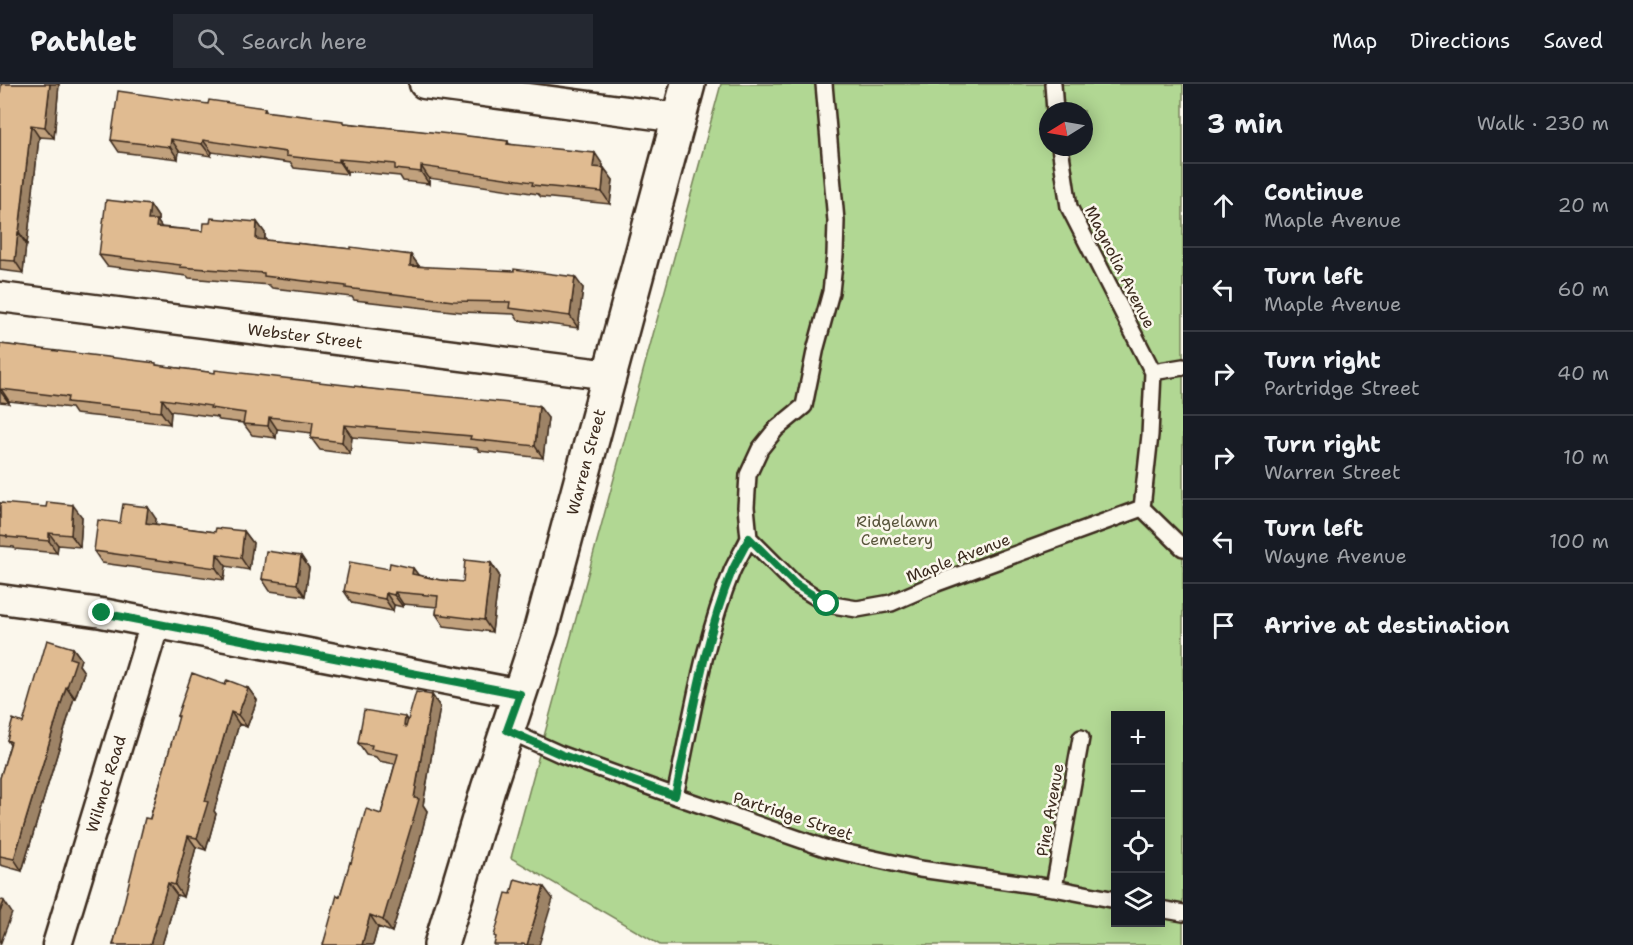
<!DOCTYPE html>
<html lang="en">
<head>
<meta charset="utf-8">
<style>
	:root { --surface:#171b24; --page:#242831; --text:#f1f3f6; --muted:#9ea1a6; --line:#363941 }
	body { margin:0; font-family:"Shantell Sans",sans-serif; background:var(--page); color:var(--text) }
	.controls { position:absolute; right:18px; bottom:18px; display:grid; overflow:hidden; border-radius:0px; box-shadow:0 3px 15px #0003 }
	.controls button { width:54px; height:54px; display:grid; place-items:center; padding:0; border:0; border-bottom:2px solid var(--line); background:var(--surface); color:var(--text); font:30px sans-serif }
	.compass { position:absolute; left:1039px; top:18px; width:54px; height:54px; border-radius:50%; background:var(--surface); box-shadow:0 3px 15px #0003; rotate:259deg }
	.stop { position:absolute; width:18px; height:18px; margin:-14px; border:4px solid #0b8043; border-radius:50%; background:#fff }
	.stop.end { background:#0b8043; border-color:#fff; box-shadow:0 2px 6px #0008 }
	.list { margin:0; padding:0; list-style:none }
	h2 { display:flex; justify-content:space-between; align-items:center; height:78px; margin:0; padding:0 24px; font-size:26px }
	h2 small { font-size:20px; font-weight:400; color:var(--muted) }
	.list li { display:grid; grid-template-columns:39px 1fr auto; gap:18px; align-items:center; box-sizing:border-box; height:84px; padding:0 24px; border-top:2px solid var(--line) }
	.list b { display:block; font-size:22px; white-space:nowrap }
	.list p { margin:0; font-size:20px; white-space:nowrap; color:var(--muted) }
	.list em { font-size:20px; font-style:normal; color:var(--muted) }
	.icon { flex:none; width:33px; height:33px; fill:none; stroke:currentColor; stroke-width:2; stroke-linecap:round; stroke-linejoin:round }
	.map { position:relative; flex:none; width:1183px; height:861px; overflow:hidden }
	header { display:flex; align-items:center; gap:36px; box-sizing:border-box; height:84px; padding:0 30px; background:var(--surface); border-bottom:2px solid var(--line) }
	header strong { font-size:28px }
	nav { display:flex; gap:33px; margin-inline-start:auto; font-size:21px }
	.search { width:420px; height:54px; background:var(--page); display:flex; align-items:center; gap:15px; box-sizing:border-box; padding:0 21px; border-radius:0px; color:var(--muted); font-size:22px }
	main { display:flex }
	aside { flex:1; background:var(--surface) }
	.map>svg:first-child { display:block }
	.green { fill:#b1d793; stroke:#768058; stroke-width:1.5; fill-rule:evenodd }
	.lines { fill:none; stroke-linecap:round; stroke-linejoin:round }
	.lane-casing { stroke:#3b2a1e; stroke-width:20 }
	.street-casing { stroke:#3b2a1e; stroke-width:33 }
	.secondary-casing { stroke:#3b2a1e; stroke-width:38 }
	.lane { stroke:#fbf7ec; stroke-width:15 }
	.street { stroke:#fbf7ec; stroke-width:28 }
	.secondary { stroke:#fbf7ec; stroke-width:33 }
	.wall { fill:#c1a17d; stroke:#3b2a1e; stroke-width:1.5 }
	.shaded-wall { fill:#9d8366; stroke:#3b2a1e; stroke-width:1.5 }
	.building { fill:#e0bb91; stroke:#3b2a1e; stroke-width:1.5 }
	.route { stroke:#0b8043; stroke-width:8 }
	.labels { text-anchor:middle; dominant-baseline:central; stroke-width:5; stroke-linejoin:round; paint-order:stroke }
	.street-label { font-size:16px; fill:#3b2a1e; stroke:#fbf7ec }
	.park-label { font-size:16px; fill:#58553b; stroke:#fbf7ec }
</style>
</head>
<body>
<header>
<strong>Pathlet</strong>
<div class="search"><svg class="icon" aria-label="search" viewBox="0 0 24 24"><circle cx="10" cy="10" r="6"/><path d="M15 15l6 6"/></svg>Search here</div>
<nav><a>Map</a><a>Directions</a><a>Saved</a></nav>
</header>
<main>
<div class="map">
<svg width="1183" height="861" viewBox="0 0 1183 861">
	<rect width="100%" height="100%" fill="#fbf7ec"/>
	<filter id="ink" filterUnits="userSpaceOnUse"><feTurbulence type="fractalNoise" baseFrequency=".0167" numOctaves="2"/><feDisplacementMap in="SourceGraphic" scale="12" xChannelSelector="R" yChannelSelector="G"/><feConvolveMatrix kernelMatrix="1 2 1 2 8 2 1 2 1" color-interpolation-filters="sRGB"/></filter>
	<g filter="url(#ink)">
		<!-- green -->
		<path class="green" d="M721,0h462v861h-523l-149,-87zM1048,27h36v36h-36zM1116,632h44v206h-44z"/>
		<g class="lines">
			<!-- lane casing -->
			<g class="lane-casing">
				<path id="lane" d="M1053,0l2,27
					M1060,63l9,60 84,165 -3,63 -8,73
					M1153,288l30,-5
					M1142,424l41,40
					M749,454l-3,-31 2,-32 12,-26 16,-20 28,-23 12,-59 15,-55 4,-37 1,-34 -12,-137
					M507,646l53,24 115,42 150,52 95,21 134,19 62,12
					M675,712c16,-73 28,-155 57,-225 5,-11 12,-22 17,-33l46,46 32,20 30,5 34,-6 46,-20 205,-75
					M1054,804l27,-150
					M1160,825l23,4"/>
			</g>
			<!-- street casing -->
			<g class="street-casing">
				<path id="street" d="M424,0l255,34
					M0,213l610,78
					M0,515l102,14 418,81
					M57,861l98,-322"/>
			</g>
			<!-- secondary casing -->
			<g class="secondary-casing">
				<path id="secondary" d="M441,861l47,-156 53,-160 147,-545"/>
			</g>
			<!-- lane -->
			<use href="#lane" class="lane"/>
			<!-- street -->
			<use href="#street" class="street"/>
			<!-- secondary -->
			<use href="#secondary" class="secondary"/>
		</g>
		<!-- wall -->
		<path class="wall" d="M1,0h58l-5,54 -15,-1 -12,107h-1l-3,29 -23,-3v-174z
			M208,20l57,4 2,4 78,11 163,18 1,3 94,21v3h1l9,12 -3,24 -69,-7 -3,-3 -109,-16v6l-26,-3 -3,-5 -53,-5v3l-53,-6 -3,-5 -79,-11 -1,4 -32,-5 -1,8 -59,-7 -8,-12z
			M150,121l8,12v5l3,5 42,4 54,-9 8,11v7l86,9 60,6 8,11 164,22 -5,40 -60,-8 -4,-6 -53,-2 -107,-12 -2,-3 -80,-9 -3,-3 -80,-7 -2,-2 -80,-10 -8,-11z
			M0,260l215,29 148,15 185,30 -5,40 -64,-7 -2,-3 -125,-11 -2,17 -30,-4 -9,-12 1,-5 -35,-4 -1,9 -24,-3 -9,-12 -24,-3 -2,-3 -46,-6 -1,13 -95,-10 -4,-6 -62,-7v2l-9,-1z
			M0,419l82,14 -2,30 -22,-2 -1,8 -42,-4 -1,-2 -14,-1z
			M156,435l-1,5 60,8 29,-1 9,12 -4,27 -23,-4 -2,14 -122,-17 -8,-12 26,-28z
			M301,472l8,12 -4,28 -35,-5 -8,-12z
			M491,479l8,12 -7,57 -48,-6 -8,-12 1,-7 -34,-3v3l-9,-2 -1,6 -41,-8 -8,-12 45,-22 24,-1 5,7 22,5 23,2z
			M73,564l8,11 -2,6 5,7 -9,26h-1l-52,173 -22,-6v-87l10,-33 -3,-5 16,-17z
			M225,601l23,3 9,12 -10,27 -8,-3 -25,87 2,3 -10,36 -10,-3 -13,50 -6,-2 -15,50h-49l66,-227 -2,-2z
			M432,611l8,12 -17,98 4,6 -7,28 -28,93 -14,-5 -5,18h-50l28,-82 30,-49 14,-50 -16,-3 -3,-4 -10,-2 -8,-12 50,-22z"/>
		<!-- shaded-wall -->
		<path class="shaded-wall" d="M50,0h9l-5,54 -9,-11z
			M31,41l8,12 -12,107 -8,-12z
			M171,55l8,12 -1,8 -8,-12z
			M203,56l9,12 -1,4 -9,-12z
			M595,69l8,12 -1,14 -9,-12z
			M339,75l8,12v3l-8,-12z
			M421,82l8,12v6l-8,-12z
			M604,84l9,12 -3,24 -8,-12z
			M150,121l8,12v5l7,10 -1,6 -16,-18z
			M257,138l8,11 -1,18 -8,-12z
			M18,148l8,12 -3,29 -8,-12z
			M411,171l8,11h-9z
			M575,193l8,11 -5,40 -8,-12z
			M1,305l8,12v2l-9,-12z
			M162,315l9,12 -1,13 -9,-12z
			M539,322l9,12 -5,40 -8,-12z
			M269,333l8,12 -1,9 -8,-12z
			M344,341l8,12 -2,17 -8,-12z
			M73,421l9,12 -2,30 -9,-12z
			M148,423l8,12 -2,16 -8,-12z
			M244,447l9,12 -4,27 -8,-12z
			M49,449l9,12 -1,8 -8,-12z
			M217,470l9,12 -2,14 -8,-12z
			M301,472l8,12 -4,28 -8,-12z
			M491,479l8,12 -7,57 -8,-12z
			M413,484l9,12 -10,-6z
			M395,508l8,12v3l-9,-12z
			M386,509l8,12 -1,6 -8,-12z
			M73,564l8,11 -2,6 5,7 -9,26 -8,-11 3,-29z
			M66,603l8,11 -52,173 -8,-12z
			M248,604l9,12 -10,27 -9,-12z
			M432,611l8,12 -17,98 4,6 -7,28 -28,93 -9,-12 31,-122z
			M231,628l8,12 -25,87 2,3 -10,36 -9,-12 8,-37z
			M405,633l9,12 -10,-3z
			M188,752l8,11 -13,50 -8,-12z
			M168,799l9,12 -15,50h-12z
			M544,803l9,12 -14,46h-12z
			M4,817l8,12 -12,32v-33z
			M370,831l8,12 -5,18h-11z"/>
		<!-- building -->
		<path class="building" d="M1,0h49l-5,43 -14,-2 -12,107h-1l-3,29 -15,-1v-164z
			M118,7l90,13 1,-4 56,8 -1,3 79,10v2l117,12 48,6 -1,3 88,9 -2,14 11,1 -2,24 -70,-7 1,-3 -112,-16v6l-26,-3v-5l-56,-5v3l-53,-6v-4l-83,-12 -1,4 -31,-5 -1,8 -59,-7z
			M106,116l44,5 -2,15h9l-1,7 47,4 1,-8h6l1,-5 46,4 -1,17 95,10v-2l60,8 -1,11 104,5v-2l61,8 -5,39 -61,-8 1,-6 -57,-1 -107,-13v-2l-82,-10v-3l-84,-6 1,-2 -82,-10z
			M0,260l156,19v2l59,8v-3l147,17v1l177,18 -4,40 -65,-7 1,-3 -127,-11 -2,17 -31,-4 2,-16 -44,-5 -1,9 -25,-2 2,-11 -35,-5 1,-2 -49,-7 -1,13 -94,-10 1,-5 -67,-8 -1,2z
			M47,418l26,3 -2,30 -22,-2v8l-42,-4v-1l-7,-1v-32l46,4z
			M123,420l25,3 -2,16 69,9 1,-4 28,3 -3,27 -24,-4 -1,14 -122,-17 4,-31 22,3z
			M266,467l35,5 -4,28 -35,-5z
			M465,476l26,3 -7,57 -48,-6 2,-18 -43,-4 -1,3 -8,-2 -1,6 -41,-8 6,-29 39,7 1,-6 23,5 -1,6 28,6 23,2z
			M47,556l26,8 -3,10 6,2 -9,27h-1l-52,172 -14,-3v-78l11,-36 -4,-2 6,-21 10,4z
			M192,589l33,12 2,-5 21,8 -10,27 -7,-3 -26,89 3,1 -11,36 -9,-2 -13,49 -7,-2 -18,62h-37l7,-26 25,-101 5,1 29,-103h-2z
			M416,608l16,3 -18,103 5,1 -8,28 -28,93 -13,-5 -8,30h-39l14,-50 3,1 10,-34 1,1 15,-54 15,5 17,-60 -27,-5 1,-4 -14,-2 6,-33 41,7 -1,9 2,1z
			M515,795l29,8 -17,58 -5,-1v1h-28l2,-8 -2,-1 12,-43 5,1z
			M0,815l4,2 -4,11z"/>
	</g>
	<g class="lines" filter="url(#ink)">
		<!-- route -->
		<path class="route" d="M102,529l418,81 -13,36 53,24 115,42c16,-73 29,-156 57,-225 5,-11 12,-22 17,-33l46,46 32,20"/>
	</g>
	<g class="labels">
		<!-- street labels -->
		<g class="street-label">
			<text transform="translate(1120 183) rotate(63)">Magnolia Avenue</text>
			<text transform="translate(305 252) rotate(7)">Webster Street</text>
			<text transform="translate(586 378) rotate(-75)">Warren Street</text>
			<text transform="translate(958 474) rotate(-21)">Maple Avenue</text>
			<text transform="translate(106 700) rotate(-73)">Wilmot Road</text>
			<text transform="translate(1050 726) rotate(-80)">Pine Avenue</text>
			<text transform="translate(793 732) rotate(18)">Partridge Street</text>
		</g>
		<!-- park labels -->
		<g class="park-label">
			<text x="897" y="437">Ridgelawn<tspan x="897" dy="18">Cemetery</tspan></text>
		</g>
	</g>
</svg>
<div class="controls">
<button>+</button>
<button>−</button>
<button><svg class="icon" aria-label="locate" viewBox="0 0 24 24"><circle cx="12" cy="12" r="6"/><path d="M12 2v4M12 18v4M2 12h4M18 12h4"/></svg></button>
<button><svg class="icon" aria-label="layers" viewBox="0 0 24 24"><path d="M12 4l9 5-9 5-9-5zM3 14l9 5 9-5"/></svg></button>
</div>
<svg class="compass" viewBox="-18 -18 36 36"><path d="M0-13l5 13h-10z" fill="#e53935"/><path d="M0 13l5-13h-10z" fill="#9ea1a6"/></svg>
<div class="stop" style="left:827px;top:520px"></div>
<div class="stop end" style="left:102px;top:529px"></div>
</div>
<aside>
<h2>3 min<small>Walk · 230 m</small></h2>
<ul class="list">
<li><svg class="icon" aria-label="ahead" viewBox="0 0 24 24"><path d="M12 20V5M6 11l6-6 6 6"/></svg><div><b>Continue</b><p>Maple Avenue</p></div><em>20 m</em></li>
<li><svg class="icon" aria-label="left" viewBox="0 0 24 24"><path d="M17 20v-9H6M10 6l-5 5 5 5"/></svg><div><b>Turn left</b><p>Maple Avenue</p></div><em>60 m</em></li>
<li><svg class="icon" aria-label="right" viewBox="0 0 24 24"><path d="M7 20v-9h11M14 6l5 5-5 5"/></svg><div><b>Turn right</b><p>Partridge Street</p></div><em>40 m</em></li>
<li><svg class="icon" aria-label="right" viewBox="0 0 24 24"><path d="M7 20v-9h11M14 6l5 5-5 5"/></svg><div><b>Turn right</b><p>Warren Street</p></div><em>10 m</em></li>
<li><svg class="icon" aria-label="left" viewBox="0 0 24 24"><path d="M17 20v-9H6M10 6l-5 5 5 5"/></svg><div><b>Turn left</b><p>Wayne Avenue</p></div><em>100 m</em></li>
<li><svg class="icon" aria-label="arrive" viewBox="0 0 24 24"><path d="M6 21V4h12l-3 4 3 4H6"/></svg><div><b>Arrive at destination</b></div></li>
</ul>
</aside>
</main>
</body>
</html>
